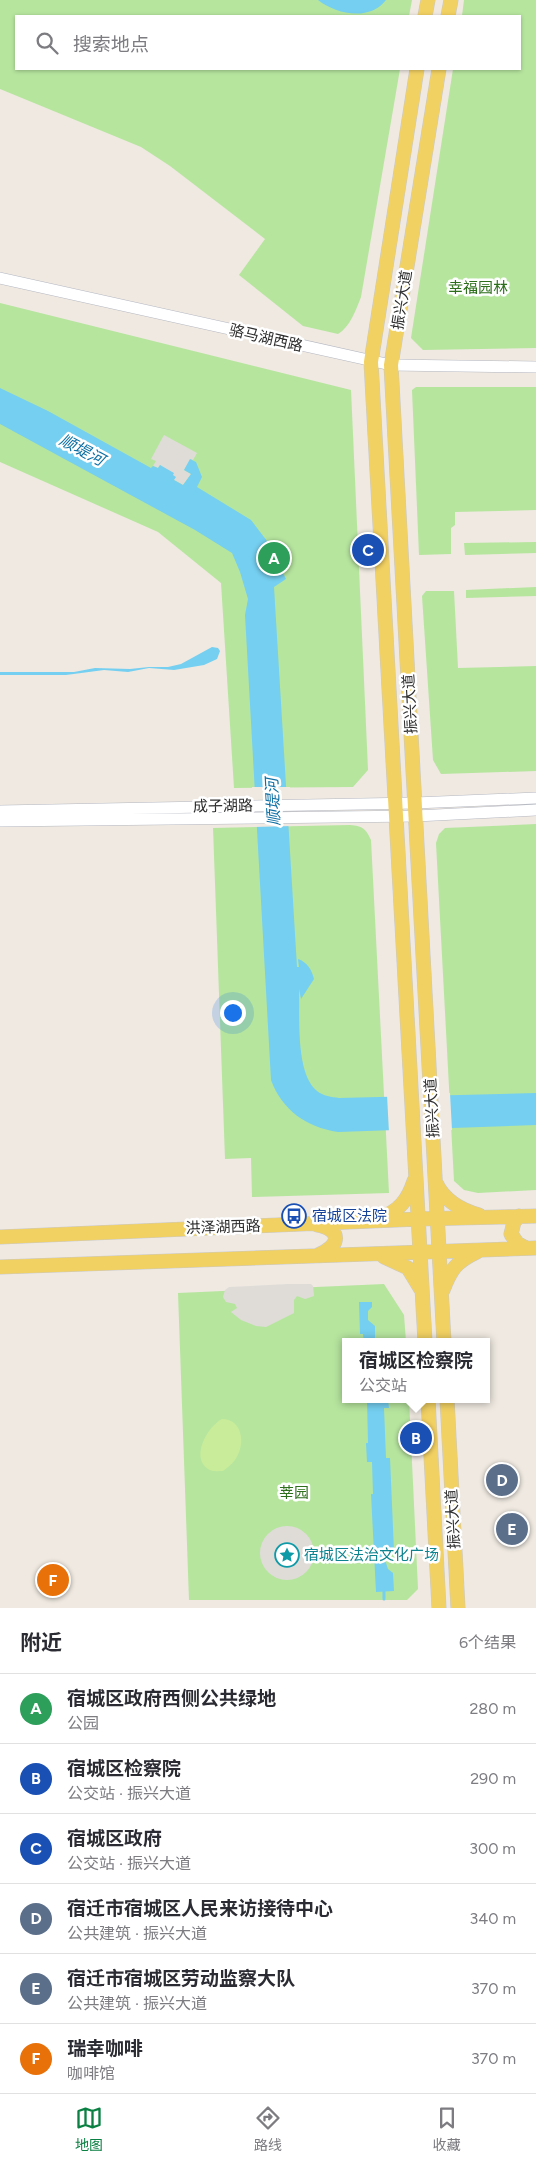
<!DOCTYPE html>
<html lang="zh">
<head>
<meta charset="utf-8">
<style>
	:root { --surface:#fff; --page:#f7f7f7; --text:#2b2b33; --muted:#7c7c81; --line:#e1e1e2; --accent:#0b8043 }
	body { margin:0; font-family:Figtree,"Noto Sans SC",sans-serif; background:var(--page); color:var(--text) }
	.you { position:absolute; left:232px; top:1012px; width:18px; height:18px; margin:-12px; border:4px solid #fff; border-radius:50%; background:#1a73e8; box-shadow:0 0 0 8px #1a73e833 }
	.badge { display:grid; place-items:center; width:32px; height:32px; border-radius:50%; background:var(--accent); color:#fff; font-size:16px; font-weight:700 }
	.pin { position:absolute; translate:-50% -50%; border:2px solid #fff; box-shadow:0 1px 5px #0006 }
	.popup { position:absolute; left:342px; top:1338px; width:148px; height:65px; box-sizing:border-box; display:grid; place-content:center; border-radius:0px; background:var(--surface); filter:drop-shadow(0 1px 4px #0005); font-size:16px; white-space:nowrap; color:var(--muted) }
	.popup b { font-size:19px; color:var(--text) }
	.popup::after { content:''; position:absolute; left:50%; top:100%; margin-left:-10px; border:10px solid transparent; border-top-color:var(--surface) }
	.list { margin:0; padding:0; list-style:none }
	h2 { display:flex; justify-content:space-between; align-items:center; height:65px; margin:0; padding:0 20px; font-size:21px }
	h2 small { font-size:16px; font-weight:400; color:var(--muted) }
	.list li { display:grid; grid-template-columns:32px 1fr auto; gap:15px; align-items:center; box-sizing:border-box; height:70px; padding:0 20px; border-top:1px solid var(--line) }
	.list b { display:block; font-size:19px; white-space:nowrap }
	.list p { margin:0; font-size:16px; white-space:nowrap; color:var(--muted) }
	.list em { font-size:16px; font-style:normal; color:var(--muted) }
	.icon { flex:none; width:28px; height:28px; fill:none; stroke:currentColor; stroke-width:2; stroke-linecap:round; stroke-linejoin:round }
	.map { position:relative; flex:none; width:536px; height:1608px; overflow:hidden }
	.search { position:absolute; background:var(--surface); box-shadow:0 1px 4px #0004; left:15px; right:15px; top:15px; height:55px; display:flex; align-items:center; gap:12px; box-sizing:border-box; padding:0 18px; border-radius:0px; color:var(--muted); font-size:19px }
	.sheet { height:485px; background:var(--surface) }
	nav { display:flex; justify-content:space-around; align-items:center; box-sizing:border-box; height:70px; border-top:1px solid var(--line); background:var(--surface); font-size:14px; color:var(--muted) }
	nav a { display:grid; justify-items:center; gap:2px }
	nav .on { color:var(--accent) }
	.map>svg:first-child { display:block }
	.green { fill:#b6e59e }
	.pitch { fill:#c9ec9a }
	.plaza { fill:#dfdcd8 }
	.water { fill:#75cff0 }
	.pier { fill:#efe9e1 }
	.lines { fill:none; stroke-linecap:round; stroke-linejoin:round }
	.stream { stroke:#75cff0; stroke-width:3 }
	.minor-casing { stroke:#b4b7c1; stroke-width:12 }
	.major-casing { stroke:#c9c9c9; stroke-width:15 }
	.minor { stroke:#fff; stroke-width:11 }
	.major { stroke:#f2d163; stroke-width:14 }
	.labels { text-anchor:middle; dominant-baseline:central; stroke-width:5; stroke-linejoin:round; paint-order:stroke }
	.park-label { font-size:15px; fill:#2c6e1b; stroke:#fff }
	.street-label { font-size:15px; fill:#2e2e2e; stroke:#fff }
	.transit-label { font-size:15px; fill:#164399; stroke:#fff; text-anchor:start }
	.culture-label { font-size:15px; fill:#0d838f; stroke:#fff; text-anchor:start }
	.water-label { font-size:16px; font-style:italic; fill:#0d6fa3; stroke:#fff }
</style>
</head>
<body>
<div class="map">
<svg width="536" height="1608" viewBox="0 0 536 1608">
	<rect width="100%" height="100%" fill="#efe9e1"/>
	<!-- green -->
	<path class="green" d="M0,0h412l-3,16h-393v53h384l-39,228c-5,13 -11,30 -23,37l-35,-8 -64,-51 26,-36 -95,-73 -29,-19 -141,-58z
		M464,0h72v348l-113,2 -12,-12 42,-269h67v-53h-58z
		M0,303l351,87 17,380 -15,17 -119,1 -13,-205 -63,-51 -158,-70z
		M416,387h120v123l-81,2v13l-4,3v26l-32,1 -7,-165z
		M536,542v11l-71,2 -1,-12z
		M536,587v9l-70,2v-8z
		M426,591h28l4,77 78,-2v105l-95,3 -8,-14 -11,-164z
		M536,824v366l-58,3 -14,-3 -10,-9 -18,-338 3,-9 6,-6z
		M350,825c13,1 16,4 21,15l18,353 -137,4 -1,-39 -26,1 -12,-331z
		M384,1284l20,31 2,27h-60v57h63l9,190 -11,11h-218l-11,-307z"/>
	<!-- pitch -->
	<path class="pitch" d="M222,1419c21,0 24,26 13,41 -3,4 -8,8 -12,11 -5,0 -11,1 -15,-2 -18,-12 0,-43 14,-50z"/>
	<!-- plaza -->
	<path class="plaza" d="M164,435l33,18 -4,7 -2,-1 -7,11 7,4 -8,11 -9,-5 -2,-5 -12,-10 -2,3 -5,-2 3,-5 -5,-2z
		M288,1284h23l2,2 1,10 -9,3 -8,-3 -3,4v13l-28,14 -10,-1 -15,-6 -10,-8 6,-4 -2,-4 -9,-2 -3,-5 2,-7 4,-3z
		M260 1553a27 27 0 1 1 54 0a27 27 0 1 1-54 0Z"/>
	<!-- water -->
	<path class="water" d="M318,0h68c-16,21 -49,15 -68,0z
		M0,388l48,23 103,57 2,-2 5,2 2,-3 14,8 -1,2 3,2 -2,3 9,5 8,-11 -7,-4 6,-11 6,3 6,15 -5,10 54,33 16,21 19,38 -12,8 23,380h2l-1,-8c9,3 14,11 16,20l-13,20 -2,-10c1,26 -4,84 18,102 6,5 15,6 22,7l197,-5v32l-198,7c-32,-5 -56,-22 -67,-52l-26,-465 3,-16 -8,-27 -8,-19 -37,-23 -195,-106z
		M212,647l6,1 2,3 -3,8 -13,6 -30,5 -25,-2 -21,4 -24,-2 -38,5h-66v-3h74l21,-4 35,1 19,-2h19l13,-3z
		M359,1302h13v5l-4,4v9l7,6v15l7,1h-18l-1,-8h-3z
		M367,1399h21l1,9h-5l2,50h4l4,93 -7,4 -2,5 3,9 5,4 1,18 -18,1 -5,-98h2l-1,-32h-5l-1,-19h2z"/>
	<!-- pier -->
	<path class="pier" d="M252,787h38l2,39 -38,1z
		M450,1093l2,37 -63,3 -2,-38z"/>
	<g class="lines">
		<!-- stream -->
		<path class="stream" d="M384,1590v9"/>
		<!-- minor casing -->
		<g class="minor-casing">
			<path id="minor" d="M0,278l391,87 145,2
				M0,811l415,-8 121,-5
				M0,821l416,-5 120,-6"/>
		</g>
		<!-- major casing -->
		<g class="major-casing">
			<path id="major" d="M425,16l3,-16
				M448,16l3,-16
				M417,69l-46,293 54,980
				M439,69l-48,296 53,977
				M436,1183c8,17 25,27 43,32
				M519,1216l-5,6 -3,12 6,9 9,5
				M380,1218c19,-7 28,-18 34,-37
				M317,1225c26,5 23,21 1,30
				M0,1237l419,-18 117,-3
				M384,1257l24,11 14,23
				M0,1267l536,-19
				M443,1290c8,-21 13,-28 34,-38
				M428,1399l11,209
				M447,1399l11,209"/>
		</g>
		<!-- minor -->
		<use href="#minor" class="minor"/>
		<!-- major -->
		<use href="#major" class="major"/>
	</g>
	<!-- icons -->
	<defs>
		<g id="bus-ring" transform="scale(1.25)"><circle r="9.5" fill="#fff" stroke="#1a4fb4" stroke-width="1.5"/><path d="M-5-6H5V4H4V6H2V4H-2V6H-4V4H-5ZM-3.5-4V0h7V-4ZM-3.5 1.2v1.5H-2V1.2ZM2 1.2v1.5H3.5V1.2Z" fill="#1a4fb4"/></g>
		<g id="sight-ring" transform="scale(1.25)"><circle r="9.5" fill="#fff" stroke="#0f9aa8" stroke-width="1.5"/><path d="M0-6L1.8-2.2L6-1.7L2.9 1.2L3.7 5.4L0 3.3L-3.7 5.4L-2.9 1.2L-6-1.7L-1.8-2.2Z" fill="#0f9aa8"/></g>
	</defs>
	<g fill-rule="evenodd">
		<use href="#bus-ring" x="294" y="1216"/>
		<use href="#sight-ring" x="287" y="1555"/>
	</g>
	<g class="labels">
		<!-- park labels -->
		<g class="park-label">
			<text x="478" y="288">幸福园林</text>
			<text x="294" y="1493">莘园</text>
		</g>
		<!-- street labels -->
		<g class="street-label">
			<text transform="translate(402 300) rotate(-81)">振兴大道</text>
			<text transform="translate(266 338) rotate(13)">骆马湖西路</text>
			<text transform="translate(410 704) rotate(-93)">振兴大道</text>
			<text transform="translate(223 806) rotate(-1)">成子湖路</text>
			<text transform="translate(432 1108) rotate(-93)">振兴大道</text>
			<text transform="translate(223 1227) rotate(-2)">洪泽湖西路</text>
			<text transform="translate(453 1519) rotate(-93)">振兴大道</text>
		</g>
		<!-- transit labels -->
		<g class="transit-label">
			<text x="312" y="1216">宿城区法院</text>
		</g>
		<!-- culture labels -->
		<g class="culture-label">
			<text x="304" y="1555">宿城区法治文化广场</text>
		</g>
		<!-- water labels -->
		<g class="water-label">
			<text transform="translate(82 450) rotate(28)">顺堤河</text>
			<text transform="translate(273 802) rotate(-93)">顺堤河</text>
		</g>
	</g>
</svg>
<div class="you"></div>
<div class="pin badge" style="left:274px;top:558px;background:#2e9e5b">A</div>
<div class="pin badge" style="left:416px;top:1438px;background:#1a4fb4">B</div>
<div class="popup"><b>宿城区检察院</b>公交站</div>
<div class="pin badge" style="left:368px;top:550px;background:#1a4fb4">C</div>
<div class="pin badge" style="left:502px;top:1480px;background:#5c6f8a">D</div>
<div class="pin badge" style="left:512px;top:1529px;background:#5c6f8a">E</div>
<div class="pin badge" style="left:53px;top:1580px;background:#e8710a">F</div>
<div class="search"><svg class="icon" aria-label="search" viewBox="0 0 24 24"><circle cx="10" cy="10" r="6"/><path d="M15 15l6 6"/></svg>搜索地点</div>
</div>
<section class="sheet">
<h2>附近<small>6个结果</small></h2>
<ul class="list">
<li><span class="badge" style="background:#2e9e5b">A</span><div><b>宿城区政府西侧公共绿地</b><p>公园</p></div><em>280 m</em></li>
<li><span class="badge" style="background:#1a4fb4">B</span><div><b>宿城区检察院</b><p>公交站 · 振兴大道</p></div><em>290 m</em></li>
<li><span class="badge" style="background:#1a4fb4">C</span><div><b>宿城区政府</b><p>公交站 · 振兴大道</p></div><em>300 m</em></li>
<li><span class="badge" style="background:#5c6f8a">D</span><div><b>宿迁市宿城区人民来访接待中心</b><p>公共建筑 · 振兴大道</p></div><em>340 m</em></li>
<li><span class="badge" style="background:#5c6f8a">E</span><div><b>宿迁市宿城区劳动监察大队</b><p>公共建筑 · 振兴大道</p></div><em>370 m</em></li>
<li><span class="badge" style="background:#e8710a">F</span><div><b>瑞幸咖啡</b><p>咖啡馆</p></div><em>370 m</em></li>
</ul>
</section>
<nav>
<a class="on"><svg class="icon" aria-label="map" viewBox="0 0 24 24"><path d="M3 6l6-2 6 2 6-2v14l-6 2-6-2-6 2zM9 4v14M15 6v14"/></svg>地图</a>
<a><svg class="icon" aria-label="directions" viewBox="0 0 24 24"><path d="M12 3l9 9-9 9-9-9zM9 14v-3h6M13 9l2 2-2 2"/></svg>路线</a>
<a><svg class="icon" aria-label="saved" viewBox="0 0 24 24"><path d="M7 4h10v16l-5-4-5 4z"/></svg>收藏</a>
</nav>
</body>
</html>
